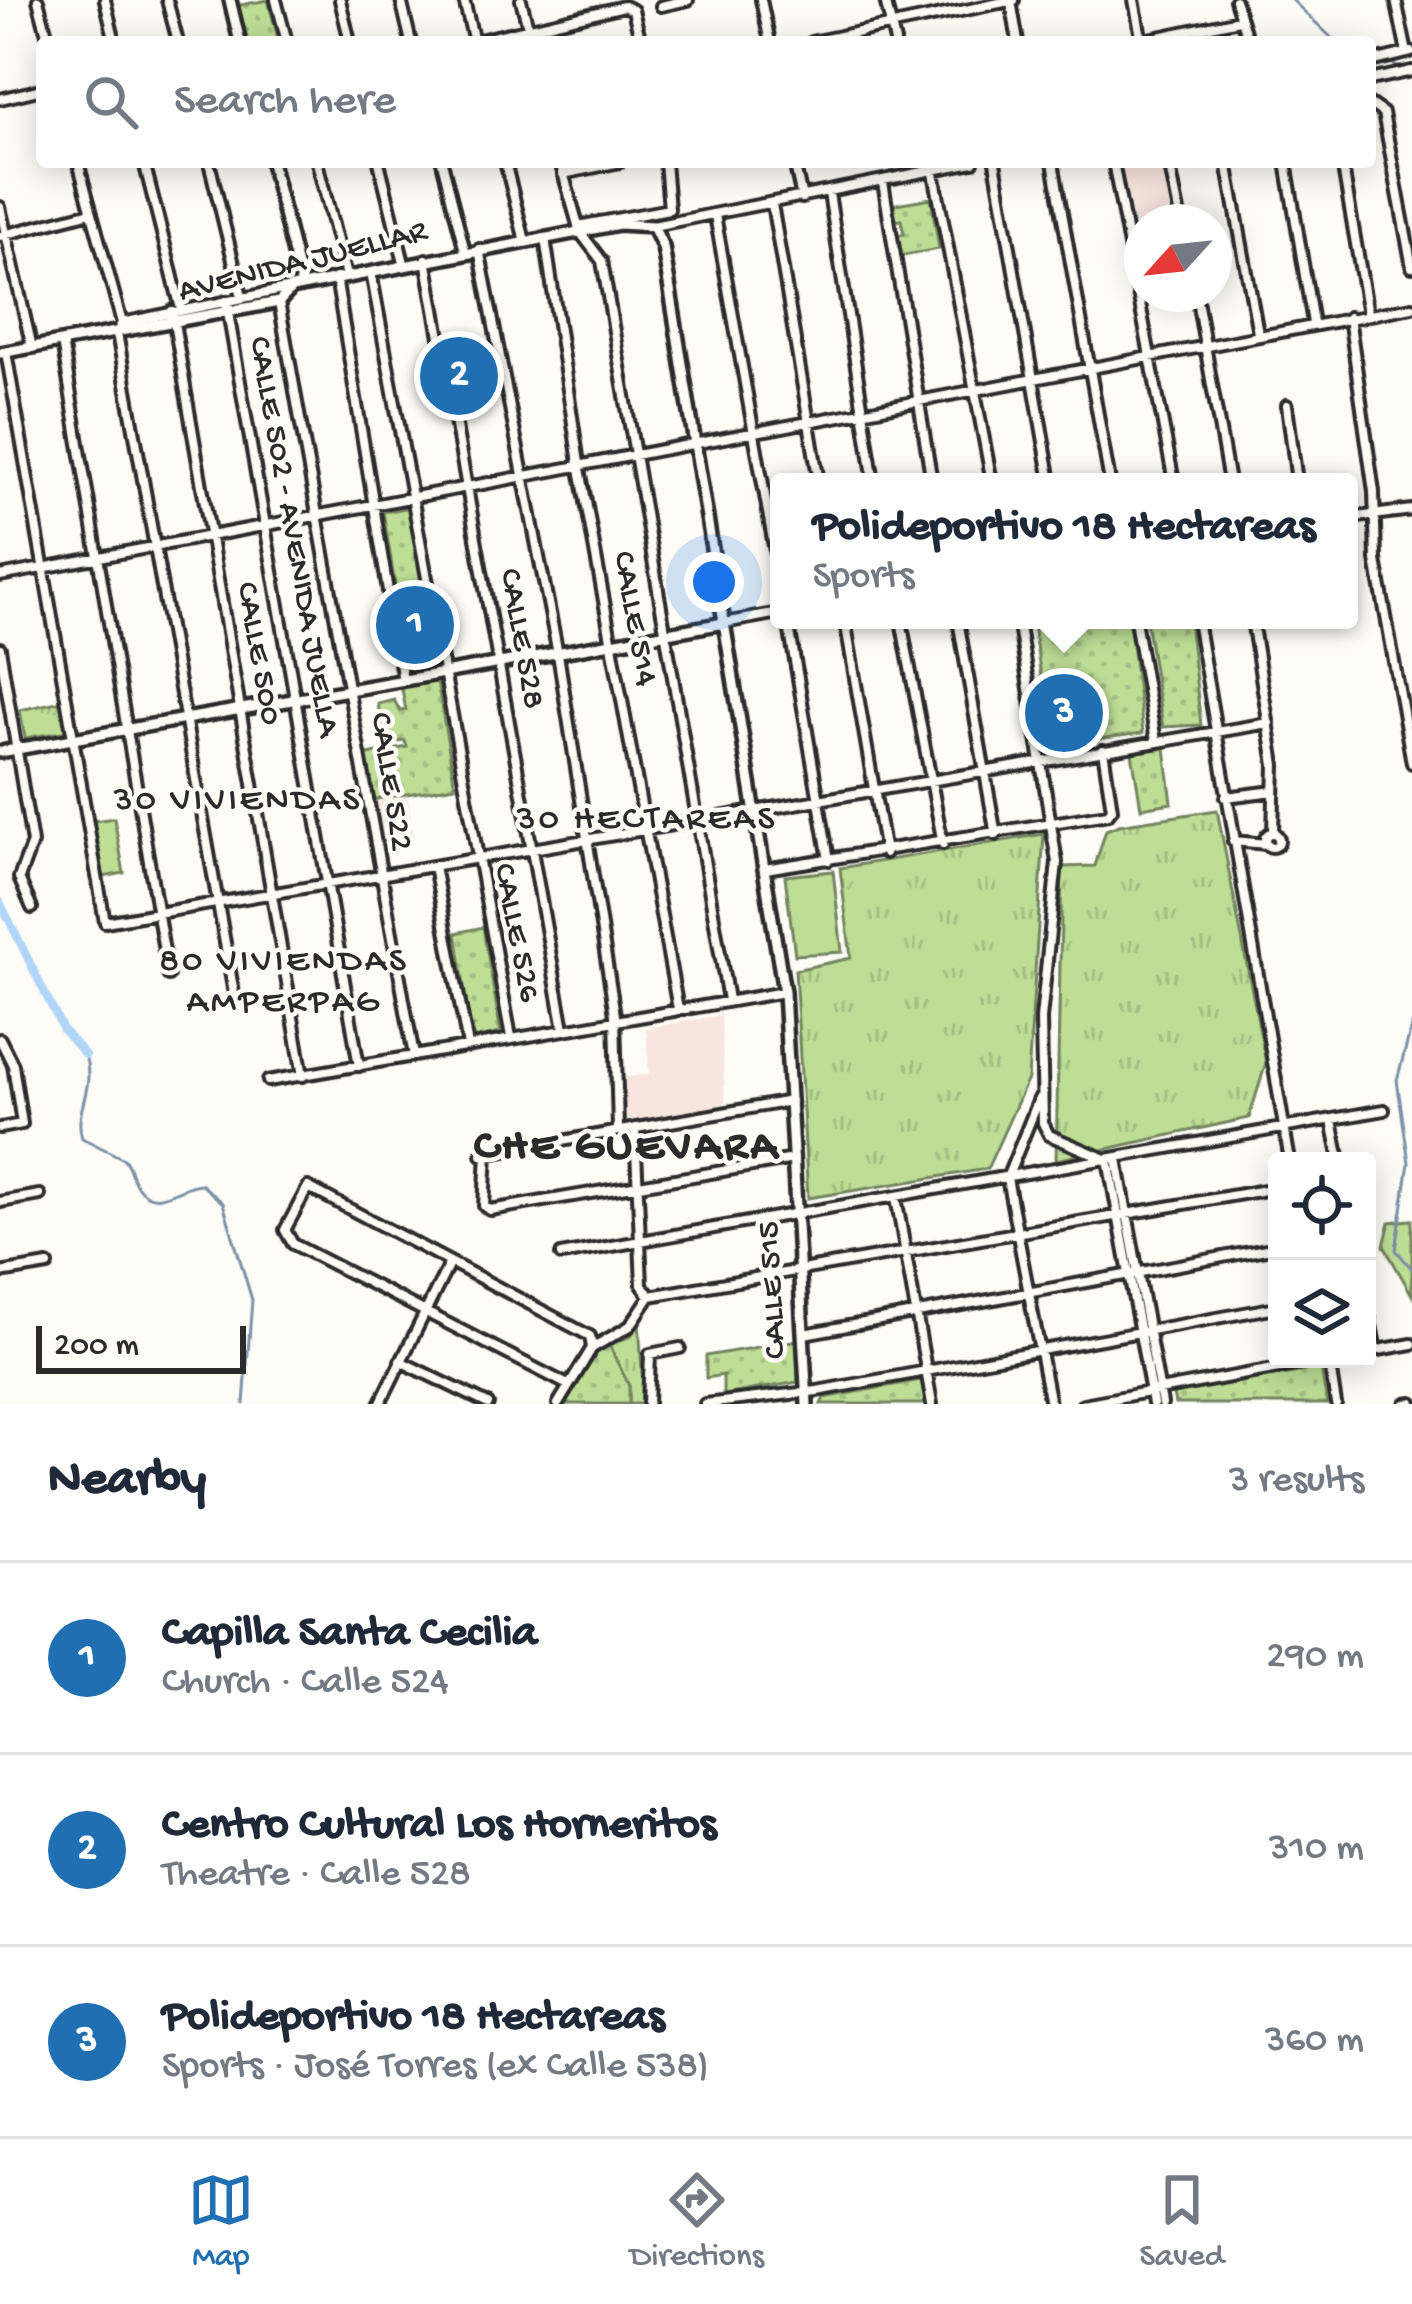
<!DOCTYPE html>
<html lang="en">
<head>
<meta charset="utf-8">
<style>
	:root { --surface:#fff; --page:#f6f6f7; --text:#1f2937; --muted:#747a83; --line:#e0e1e3; --accent:#1f6fb2 }
	body { margin:0; font-family:"Gochi Hand",sans-serif; background:var(--page); color:var(--text) }
	.controls { position:absolute; right:36px; bottom:36px; display:grid; overflow:hidden; border-radius:12px; box-shadow:0 6px 30px #0003 }
	.controls button { width:108px; height:108px; display:grid; place-items:center; padding:0; border:0; border-bottom:3px solid var(--line); background:var(--surface); color:var(--text); font:60px sans-serif }
	.compass { position:absolute; left:1124px; top:204px; width:108px; height:108px; border-radius:50%; background:var(--surface); box-shadow:0 6px 30px #0003; rotate:243deg }
	.scale { position:absolute; left:36px; bottom:30px; width:210px; box-sizing:border-box; padding-left:12px; border:6px solid #2b2b2b; border-top:0; font-size:33px; line-height:42px; white-space:nowrap; color:#2b2b2b; -webkit-text-stroke:9px #fdfcf7; paint-order:stroke }
	.you { position:absolute; left:714px; top:582px; width:42px; height:42px; margin:-30px; border:9px solid #fff; border-radius:50%; background:#1a73e8; box-shadow:0 0 0 18px #1a73e833 }
	.badge { display:grid; place-items:center; width:78px; height:78px; border-radius:50%; background:var(--accent); color:#fff; font-size:39px; font-weight:700 }
	.pin { position:absolute; translate:-50% -50%; border:6px solid #fff; box-shadow:0 3px 12px #0006 }
	.popup { position:absolute; left:770px; top:473px; width:588px; height:156px; box-sizing:border-box; display:grid; place-content:center; border-radius:12px; background:var(--surface); filter:drop-shadow(0 3px 9px #0005); font-size:39px; white-space:nowrap; color:var(--muted) }
	.popup b { font-size:45px; color:var(--text) }
	.popup::after { content:''; position:absolute; left:50%; top:100%; margin-left:-24px; border:24px solid transparent; border-top-color:var(--surface) }
	.list { margin:0; padding:0; list-style:none }
	h2 { display:flex; justify-content:space-between; align-items:center; height:156px; margin:0; padding:0 48px; font-size:51px }
	h2 small { font-size:39px; font-weight:400; color:var(--muted) }
	.list li { display:grid; grid-template-columns:78px 1fr auto; gap:36px; align-items:center; box-sizing:border-box; height:192px; padding:0 48px; border-top:3px solid var(--line) }
	.list b { display:block; font-size:45px; white-space:nowrap }
	.list p { margin:0; font-size:39px; white-space:nowrap; color:var(--muted) }
	.list em { font-size:39px; font-style:normal; color:var(--muted) }
	.icon { flex:none; width:66px; height:66px; fill:none; stroke:currentColor; stroke-width:2; stroke-linecap:round; stroke-linejoin:round }
	.map { position:relative; flex:none; width:1412px; height:1404px; overflow:hidden }
	.search { position:absolute; background:var(--surface); box-shadow:0 6px 30px #0003; left:36px; right:36px; top:36px; height:132px; display:flex; align-items:center; gap:30px; box-sizing:border-box; padding:0 42px; border-radius:12px; color:var(--muted); font-size:45px }
	.sheet { height:732px; background:var(--surface) }
	nav { display:flex; justify-content:space-around; align-items:center; box-sizing:border-box; height:168px; border-top:3px solid var(--line); background:var(--surface); font-size:33px; color:var(--muted) }
	nav a { display:grid; justify-items:center; gap:6px }
	nav .on { color:var(--accent) }
	.map>svg:first-child { display:block }
	.built { fill:#f8e6de }
	.grass { fill:url(#grass-tufts); stroke:#748460; stroke-width:3 }
	.park { fill:url(#park-dots); stroke:#748460; stroke-width:3 }
	.pitch { fill:#bede96; stroke:#748460; stroke-width:3 }
	.lines { fill:none; stroke-linecap:round; stroke-linejoin:round }
	.stream { stroke:#7b91a7; stroke-width:3 }
	.canal { stroke:#b0d5f9; stroke-width:8 }
	.minor-casing { stroke:#2b2b2b; stroke-width:16 }
	.tertiary-casing { stroke:#2b2b2b; stroke-width:18 }
	.minor { stroke:#fdfcf7; stroke-width:8 }
	.tertiary { stroke:#fdfcf7; stroke-width:9 }
	.labels { text-anchor:middle; dominant-baseline:central; stroke-width:9; stroke-linejoin:round; paint-order:stroke }
	.street-label { font-size:33px; fill:#2b2b2b; stroke:#fdfcf7 }
	.neighbourhood-label { font-size:36px; letter-spacing:3px; fill:#2b2b2b; stroke:#fdfcf7 }
	.district-label { font-size:45px; font-weight:bold; letter-spacing:3px; fill:#2b2b2b; stroke:#fdfcf7 }
</style>
</head>
<body>
<div class="map">
<svg width="1412" height="1404" viewBox="0 0 1412 1404">
	<defs>
		<pattern id="grass-tufts" width="24" height="20" patternUnits="userSpaceOnUse" patternTransform="scale(3)"><rect width="24" height="20" fill="#bede96"/><path d="M3 7l-1-3M5 7V3M7 7l1-3M15 17l-1-3M17 17v-4M19 17l1-3" fill="none" stroke="#a3bf81"/></pattern>
		<pattern id="park-dots" width="8" height="8" patternUnits="userSpaceOnUse" patternTransform="scale(3)"><rect width="8" height="8" fill="#bede96"/><path d="M2 2h.1M6 6h.1" fill="none" stroke="#a3bf81" stroke-width="1.8" stroke-linecap="round"/></pattern>
	</defs>
	<rect width="100%" height="100%" fill="#fdfcf7"/>
	<filter id="ink" filterUnits="userSpaceOnUse"><feTurbulence type="fractalNoise" baseFrequency=".00833" numOctaves="2"/><feDisplacementMap in="SourceGraphic" scale="24" xChannelSelector="R" yChannelSelector="G"/><feConvolveMatrix kernelMatrix="1 2 1 2 8 2 1 2 1" color-interpolation-filters="sRGB"/></filter>
	<g filter="url(#ink)">
		<!-- built -->
		<path class="built" d="M1118,162h43l11,60h-30v31l-8,1z
			M407,796l6,36 -35,6 -6,-36z
			M721,1015l4,89 -103,18 -2,-44 29,-4 -3,-46z"/>
		<!-- grass -->
		<path class="grass" d="M62,701l6,30 -43,7 -5,-28z
			M1217,810l49,253 -17,55 -193,42 6,-293 33,-1 11,-36 13,-5z
			M114,818l10,55 -21,4 -9,-56z
			M1044,834l-16,245 -41,90 -179,29 -13,-228 56,-12 -11,-90z
			M1412,1220v75l-28,-49 6,-24z
			M639,1321l5,83h-15v-18l-20,-41 22,-9z"/>
		<!-- park -->
		<path class="park" d="M268,0l11,42h-35l-9,-36z
			M931,198l8,51 -40,7 -3,-20 8,-2 -3,-14 -8,1 -3,-16z
			M411,507l26,158 -28,5 -26,-158z
			M1032,620h97l14,113 -91,12z
			M1146,620h43l12,105 -38,2z
			M437,681l18,105 -84,14 -8,-44 44,-9 -2,-6 -20,3v-29h-5l-2,-11 16,-4 6,11 6,-1 -5,-25z
			M1165,748l7,55 -31,5 -9,-55z
			M483,927l18,106 -29,6 -16,-106z
			M798,1340v42l-75,13v-20l-17,3v-22z
			M609,1345l20,41v18h-64l32,-51z
			M1321,1368l6,36h-152l-2,-10z
			M921,1380l4,24h-104l3,-6z"/>
		<!-- pitch -->
		<path class="pitch" d="M833,871l9,81 -47,3 -10,-79z"/>
		<g class="lines">
			<!-- stream -->
			<path class="stream" d="M1292,0l44,42
				M1370,54h3
				M1394,65l8,4
				M1412,1025l-15,55 12,83 -13,87 16,19
				M85,1055c11,35 -12,55 -3,83l42,21c7,9 7,19 13,27 19,27 42,-2 64,-2l22,19 29,97 -8,104"/>
			<!-- canal -->
			<path class="canal" d="M0,902l63,128 22,25"/>
			<!-- minor casing -->
			<g class="minor-casing">
				<path id="minor" d="M38,0l11,42
					M105,0l10,42
					M167,0l11,42
					M276,0l11,42
					M340,0l10,42
					M401,0l10,42
					M464,0l10,42
					M521,0l11,42
					M761,0l9,42
					M885,0l10,42
					M1134,0l8,42
					M1235,0l13,42
					M1396,0l11,53
					M1011,1l7,41
					M661,6l27,-6
					M471,42l153,-36 9,4 8,32
					M811,42l203,-42
					M1135,42l104,-22
					M1370,62l41,-10
					M1370,80l42,-9
					M0,99l42,-10
					M1370,104l13,9 29,154
					M78,162l44,161
					M144,162l37,147
					M209,162l33,135
					M317,162l29,114
					M379,162l25,101
					M442,162l23,89
					M505,162l20,79
					M560,162l20,70 22,29 126,739
					M794,162l8,36
					M932,162l60,320
					M995,162l56,320
					M1053,162l57,320
					M1113,162l61,320
					M1169,162l12,60
					M1227,162l31,171
					M1286,162l27,161
					M1342,162l26,152
					M563,174l57,-12
					M883,182l49,300
					M829,193l45,289
					M772,204l47,278
					M0,207l32,141
					M715,215l64,359
					M578,226l91,-17 -4,-47
					M653,226l320,-64
					M0,236l91,-24
					M545,238l34,225 99,546
					M479,249l79,405 57,361 3,115
					M426,259l138,770
					M371,272l140,765
					M336,278l67,403
					M1196,294l33,188
					M226,301l133,765
					M279,302l135,754
					M172,311l131,765
					M1349,317l25,175 2,68 36,203
					M122,323l-5,10 119,672
					M122,323l169,-35
					M62,342l106,633
					M6,352l99,570 1164,-199
					M1287,405l10,77
					M1349,518l63,-8
					M0,576l1412,-269
					M788,620l41,240
					M845,620l40,233
					M901,620l42,224
					M958,620l38,215
					M1018,620l39,242 -16,157 2,104 6,12 59,25 45,244
					M1135,620l21,121
					M1197,620l93,541
					M1252,620l23,145 -2,67
					M724,623l55,-10
					M0,648l32,195 -13,35 13,30
					M1226,797l48,-6
					M1265 840a7 7 0 1 1 14 0a7 7 0 1 1-14 0Z
					M1233,841l34,3
					M434,866l34,180
					M765,869l343,-55 4,-5 -9,-59
					M0,1039l13,26 9,59 -22,4
					M268,1081l516,-89
					M1039,1099l-32,79 43,226
					M1332,1120l8,41
					M635,1128l7,157 8,11 627,-108
					M487,1154l-3,52 6,4 304,-51
					M482,1155l309,-54
					M1117,1159l45,245
					M896,1197l36,207
					M0,1202l40,-7
					M561,1255l823,-145
					M0,1273l48,-8
					M1367,1305l9,45
					M804,1334l473,-87
					M592,1348l38,-22 20,-30
					M1367,1352l45,-8
					M1329,1359l7,45
					M400,1361l88,43
					M380,1404l70,-142
					M558,1404l34,-56 -2,-12 -282,-149 -23,43 8,14 275,141
					M648,1404l2,-50 30,-6
					M705,1404l112,-13 460,-84
					M1083,1404l245,-45
					M1405,1404l7,-1"/>
			</g>
			<!-- tertiary casing -->
			<g class="tertiary-casing">
				<path id="tertiary" d="M230,0l10,42
					M271,162l31,124
					M0,353l279,-51 13,-14 327,-64 34,2 10,21 121,745 23,412
					M0,752l724,-129"/>
			</g>
			<!-- minor -->
			<use href="#minor" class="minor"/>
			<!-- tertiary -->
			<use href="#tertiary" class="tertiary"/>
		</g>
	</g>
	<g class="labels">
		<!-- street labels -->
		<g class="street-label">
			<text transform="translate(303 263) rotate(-14)">AVENIDA JUELLAR</text>
			<text transform="translate(292 537) rotate(80)">CALLE 502 - AVENIDA JUELLA</text>
			<text transform="translate(633 619) rotate(80)">CALLE 514</text>
			<text transform="translate(520 639) rotate(80)">CALLE 528</text>
			<text transform="translate(257 654) rotate(80)">CALLE 500</text>
			<text transform="translate(389 782) rotate(81)">CALLE 522</text>
			<text transform="translate(515 933) rotate(79)">CALLE 526</text>
			<text transform="translate(774 1290) rotate(-93)">CALLE 515</text>
		</g>
		<!-- neighbourhood labels -->
		<g class="neighbourhood-label">
			<text x="238" y="801">30 VIVIENDAS</text>
			<text x="647" y="820">30 HECTAREAS</text>
			<text x="284" y="962">80 VIVIENDAS<tspan x="284" dy="41">AMPERPAG</tspan></text>
		</g>
		<!-- district labels -->
		<g class="district-label">
			<text x="627" y="1148">CHE GUEVARA</text>
		</g>
	</g>
</svg>
<div class="controls">
<button><svg class="icon" aria-label="locate" viewBox="0 0 24 24"><circle cx="12" cy="12" r="6"/><path d="M12 2v4M12 18v4M2 12h4M18 12h4"/></svg></button>
<button><svg class="icon" aria-label="layers" viewBox="0 0 24 24"><path d="M12 4l9 5-9 5-9-5zM3 14l9 5 9-5"/></svg></button>
</div>
<svg class="compass" viewBox="-18 -18 36 36"><path d="M0-13l5 13h-10z" fill="#e53935"/><path d="M0 13l5-13h-10z" fill="#747a83"/></svg>
<div class="scale">200 m</div>
<div class="you"></div>
<div class="pin badge" style="left:415px;top:625px">1</div>
<div class="pin badge" style="left:459px;top:376px">2</div>
<div class="pin badge" style="left:1064px;top:713px">3</div>
<div class="popup"><b>Polideportivo 18 Hectareas</b>Sports</div>
<div class="search"><svg class="icon" aria-label="search" viewBox="0 0 24 24"><circle cx="10" cy="10" r="6"/><path d="M15 15l6 6"/></svg>Search here</div>
</div>
<section class="sheet">
<h2>Nearby<small>3 results</small></h2>
<ul class="list">
<li><span class="badge">1</span><div><b>Capilla Santa Cecilia</b><p>Church · Calle 524</p></div><em>290 m</em></li>
<li><span class="badge">2</span><div><b>Centro Cultural Los Horneritos</b><p>Theatre · Calle 528</p></div><em>310 m</em></li>
<li><span class="badge">3</span><div><b>Polideportivo 18 Hectareas</b><p>Sports · José Torres (ex Calle 538)</p></div><em>360 m</em></li>
</ul>
</section>
<nav>
<a class="on"><svg class="icon" aria-label="map" viewBox="0 0 24 24"><path d="M3 6l6-2 6 2 6-2v14l-6 2-6-2-6 2zM9 4v14M15 6v14"/></svg>Map</a>
<a><svg class="icon" aria-label="directions" viewBox="0 0 24 24"><path d="M12 3l9 9-9 9-9-9zM9 14v-3h6M13 9l2 2-2 2"/></svg>Directions</a>
<a><svg class="icon" aria-label="saved" viewBox="0 0 24 24"><path d="M7 4h10v16l-5-4-5 4z"/></svg>Saved</a>
</nav>
</body>
</html>
